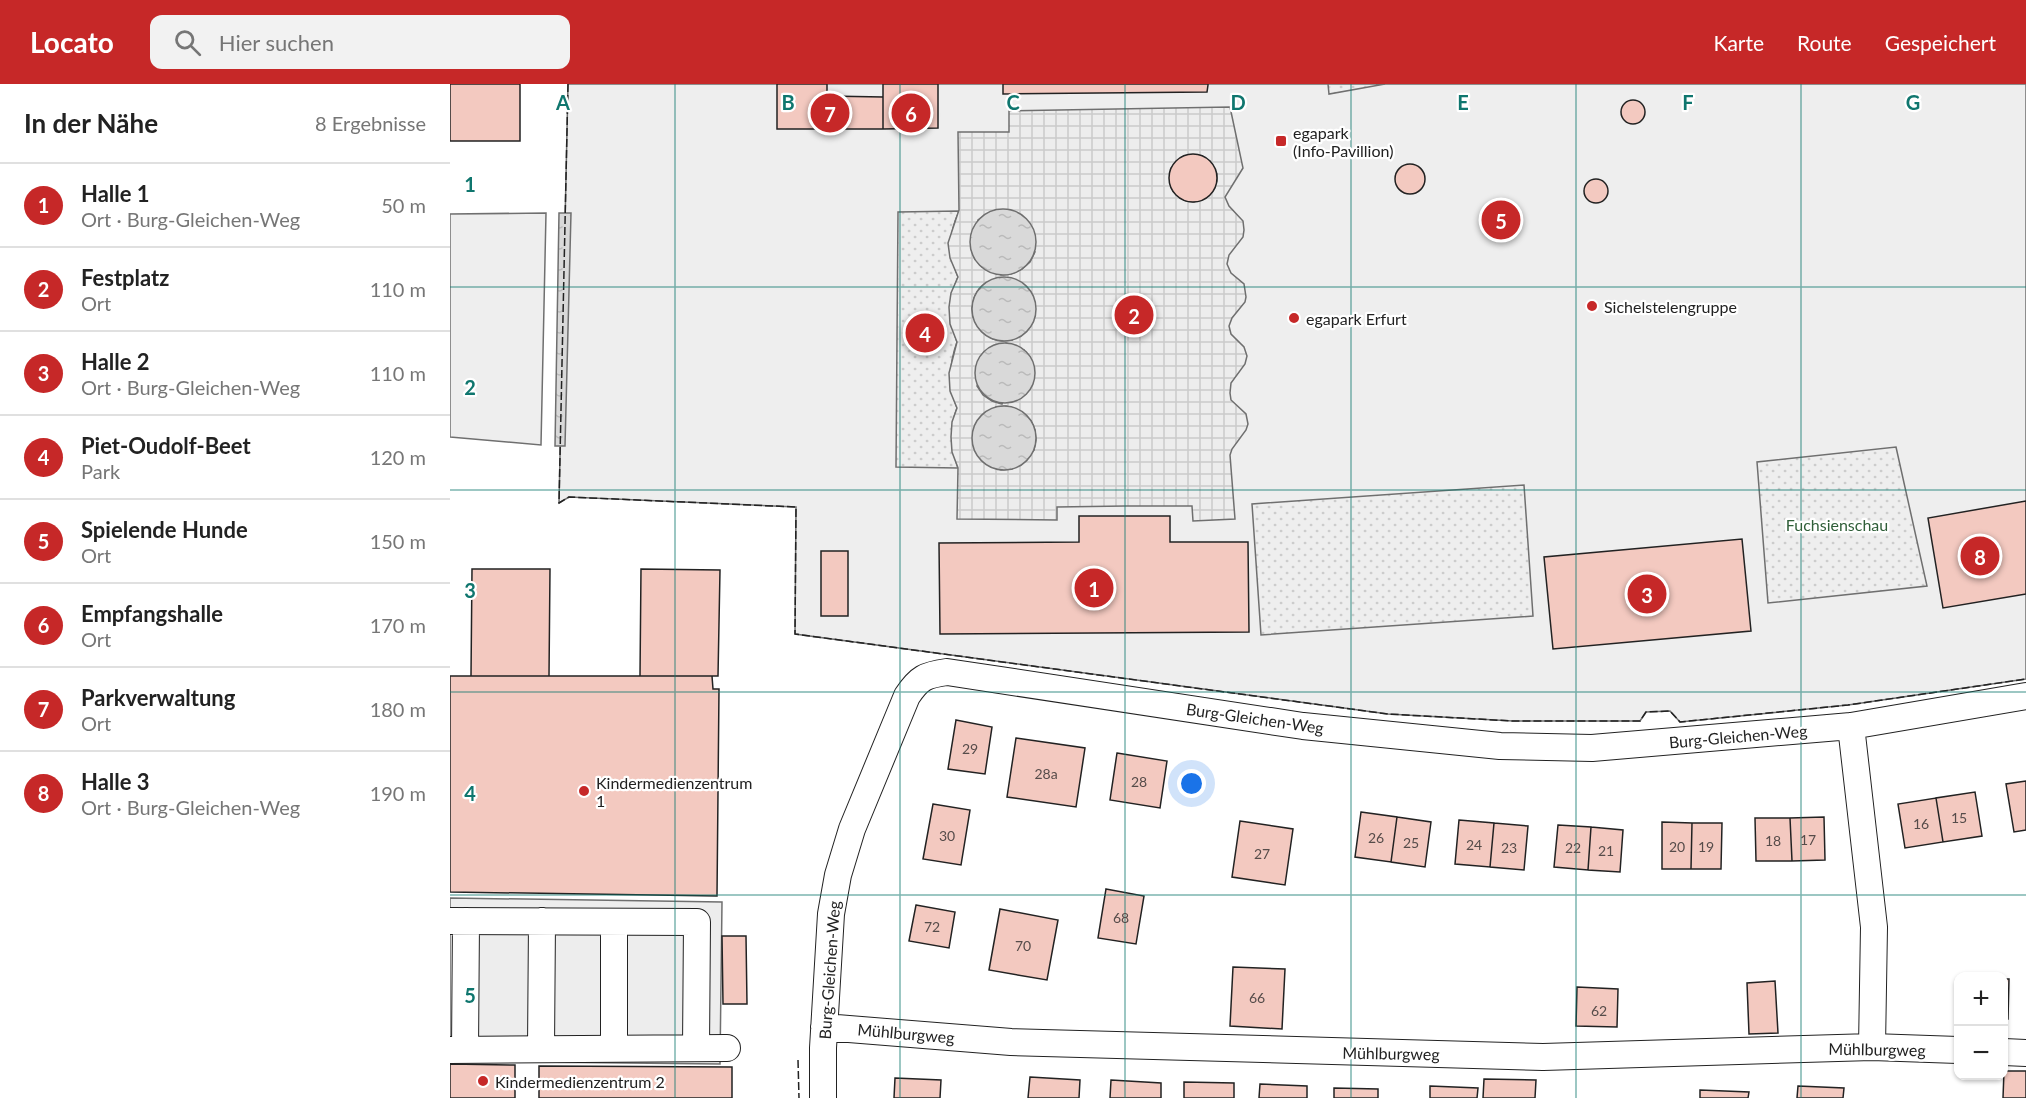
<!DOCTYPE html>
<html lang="de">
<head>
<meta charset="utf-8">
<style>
	:root { --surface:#fff; --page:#f2f2f2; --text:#222; --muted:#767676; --line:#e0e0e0; --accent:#c62828 }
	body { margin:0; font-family:Lato,sans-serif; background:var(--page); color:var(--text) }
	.controls { position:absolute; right:18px; bottom:18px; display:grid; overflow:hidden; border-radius:12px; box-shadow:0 2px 4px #0004 }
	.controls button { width:54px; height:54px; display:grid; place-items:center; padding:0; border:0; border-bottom:2px solid var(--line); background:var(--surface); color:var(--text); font:30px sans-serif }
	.you { position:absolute; left:742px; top:700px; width:21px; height:21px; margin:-15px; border:4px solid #fff; border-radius:50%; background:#1a73e8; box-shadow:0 0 0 9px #1a73e833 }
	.badge { display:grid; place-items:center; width:39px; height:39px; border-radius:50%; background:var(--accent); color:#fff; font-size:20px; font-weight:700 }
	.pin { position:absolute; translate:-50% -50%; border:3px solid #fff; box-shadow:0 2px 6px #0006 }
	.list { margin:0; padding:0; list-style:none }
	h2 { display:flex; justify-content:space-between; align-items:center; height:78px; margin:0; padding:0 24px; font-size:26px }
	h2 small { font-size:20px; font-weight:400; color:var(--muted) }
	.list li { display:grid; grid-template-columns:39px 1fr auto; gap:18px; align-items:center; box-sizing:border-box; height:84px; padding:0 24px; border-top:2px solid var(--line) }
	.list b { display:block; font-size:22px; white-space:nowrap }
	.list p { margin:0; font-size:20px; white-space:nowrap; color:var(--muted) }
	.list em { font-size:20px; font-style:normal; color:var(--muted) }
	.icon { flex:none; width:33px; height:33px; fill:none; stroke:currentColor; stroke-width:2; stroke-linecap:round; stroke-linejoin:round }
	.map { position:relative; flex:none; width:1576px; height:1014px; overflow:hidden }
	header { display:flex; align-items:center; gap:36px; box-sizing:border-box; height:84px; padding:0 30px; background:var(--accent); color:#fff }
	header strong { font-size:28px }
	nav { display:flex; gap:33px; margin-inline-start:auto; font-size:21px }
	.search { width:420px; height:54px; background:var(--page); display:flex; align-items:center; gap:15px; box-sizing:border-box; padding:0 21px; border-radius:12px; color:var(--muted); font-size:22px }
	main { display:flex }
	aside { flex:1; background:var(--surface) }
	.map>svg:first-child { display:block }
	.green { fill:#eee; stroke:#6f6f6f; stroke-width:1.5 }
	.garden { fill:url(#garden-dots); stroke:#6f6f6f; stroke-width:1.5 }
	.parking { fill:#ededed; stroke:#6f6f6f; stroke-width:1.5 }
	.plaza { fill:url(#plaza-grid); stroke:#6f6f6f; stroke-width:1.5; fill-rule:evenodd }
	.water { fill:url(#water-ripples); stroke:#6f6f6f; stroke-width:1.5 }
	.building { fill:#f3c9c0; stroke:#222; stroke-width:1.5 }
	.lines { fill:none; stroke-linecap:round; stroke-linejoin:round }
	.minor-casing { stroke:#222; stroke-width:28 }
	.minor { stroke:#fff; stroke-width:26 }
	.fence { stroke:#222; stroke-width:1.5; stroke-dasharray:8 3; stroke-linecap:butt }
	.grid { fill:none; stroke:#0f766e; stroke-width:1.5; stroke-opacity:0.55 }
	.poi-dot { fill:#c62828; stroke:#fff; stroke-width:2 }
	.labels { text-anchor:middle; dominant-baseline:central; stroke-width:4.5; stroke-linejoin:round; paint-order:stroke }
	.number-label { font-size:14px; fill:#564c4a }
	.poi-label { font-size:16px; fill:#222; stroke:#fff; text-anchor:start }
	.park-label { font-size:16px; fill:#2f5e38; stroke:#fff }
	.street-label { font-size:16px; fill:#222; stroke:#fff }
	.grid-label { font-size:20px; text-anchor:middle; font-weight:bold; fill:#0f766e; stroke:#fff; stroke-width:4.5; stroke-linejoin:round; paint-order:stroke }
</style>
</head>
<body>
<header>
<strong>Locato</strong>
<div class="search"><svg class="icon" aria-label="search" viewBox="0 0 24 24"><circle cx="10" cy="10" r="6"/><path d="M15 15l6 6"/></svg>Hier suchen</div>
<nav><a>Karte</a><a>Route</a><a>Gespeichert</a></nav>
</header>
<main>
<aside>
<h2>In der Nähe<small>8 Ergebnisse</small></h2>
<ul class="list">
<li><span class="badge">1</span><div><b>Halle 1</b><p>Ort · Burg-Gleichen-Weg</p></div><em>50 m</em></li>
<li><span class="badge">2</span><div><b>Festplatz</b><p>Ort</p></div><em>110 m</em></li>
<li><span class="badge">3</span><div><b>Halle 2</b><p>Ort · Burg-Gleichen-Weg</p></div><em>110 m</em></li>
<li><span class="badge">4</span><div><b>Piet-Oudolf-Beet</b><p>Park</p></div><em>120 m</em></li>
<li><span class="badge">5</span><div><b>Spielende Hunde</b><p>Ort</p></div><em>150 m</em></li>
<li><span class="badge">6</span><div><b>Empfangshalle</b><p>Ort</p></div><em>170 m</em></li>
<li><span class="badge">7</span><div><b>Parkverwaltung</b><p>Ort</p></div><em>180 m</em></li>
<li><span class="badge">8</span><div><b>Halle 3</b><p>Ort · Burg-Gleichen-Weg</p></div><em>190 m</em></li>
</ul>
</aside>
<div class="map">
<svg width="1576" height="1014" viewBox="0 0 1576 1014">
	<defs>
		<pattern id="garden-dots" width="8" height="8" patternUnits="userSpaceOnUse" patternTransform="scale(1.5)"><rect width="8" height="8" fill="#eee"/><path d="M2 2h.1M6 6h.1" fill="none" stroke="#ccc" stroke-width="1.8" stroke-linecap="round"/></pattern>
		<pattern id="plaza-grid" width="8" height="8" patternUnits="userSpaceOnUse" patternTransform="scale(1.5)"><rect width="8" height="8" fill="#ededed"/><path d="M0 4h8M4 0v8" fill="none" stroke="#cbcbcb"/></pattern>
		<pattern id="water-ripples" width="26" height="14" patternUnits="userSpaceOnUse" patternTransform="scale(1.5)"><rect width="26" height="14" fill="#d9d9d9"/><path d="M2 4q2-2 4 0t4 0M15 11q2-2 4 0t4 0" fill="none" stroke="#bababa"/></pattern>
	</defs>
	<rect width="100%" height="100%" fill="#fff"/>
	<!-- green -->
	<path class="green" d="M118,0h1458v595l-178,26 -168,17 -10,-11 -24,1 -6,9h-127l-125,-7 -593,-80 1,-127 -227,-10 -10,6z
		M96,129l-5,232 -91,-8v-223z"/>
	<!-- garden -->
	<path class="garden" d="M878,0h57l-56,10z
		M509,127c-11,25 -11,41 -1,66 -10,22 -9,42 -1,65 -8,22 -9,44 0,66 -8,21 -6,39 1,60l-62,-1 2,-255z
		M1446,363l31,139 -159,17 -11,-141z
		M1074,401l9,131 -272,19 -9,-131z"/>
	<!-- parking -->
	<path class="parking" d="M0,814l272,4 -2,162 -270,-3z"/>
	<!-- plaza -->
	<path class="plaza" d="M780,23l13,61 -18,29 4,9 14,15 1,9 -1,7 -14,18 -2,9 4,9 13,11 2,13 -1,5 -13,16 -3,8 2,8 13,13 3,9 -2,8 -14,19 -1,10 1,7 15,14 2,10 -2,6 -14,19 -2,6 5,64 -42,2 -1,-15h-67l-68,1v13l-100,-1 1,-51 -6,-16 -1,-15 1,-15 5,-14 -7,-17 -1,-18 8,-31 -7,-18 -1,-17 2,-14 7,-16 -8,-19 -2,-15 11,-33 -1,-78h51v-21zM739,71h7l14,6 7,13v7l-8,15 -15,6 -8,-1 -7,-4 -6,-6 -3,-8 1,-15 11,-11zM546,126l39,42 -5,10 -8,7 -11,5 -10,1 -19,-8 -7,-8 -4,-10 7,-29 9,-6zM536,199l26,57 -10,1 -9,-2 -20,-22 -1,-9 2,-10 5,-9zM556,259l18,7 -22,54 -10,-3 -9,-6 -6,-9zM556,322l10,3 15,12 4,9 1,10 -2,10 -22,19 -11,1 -11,-4 6,-59z"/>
	<!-- water -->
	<path class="water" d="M520 158a33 33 0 1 1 66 0a33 33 0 1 1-66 0Z
		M109,129h12l-6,233h-10z
		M522 225a32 32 0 1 1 64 0a32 32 0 1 1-64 0Z
		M525 289a30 30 0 1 1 60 0a30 30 0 1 1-60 0Z
		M522 354a32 32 0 1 1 64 0a32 32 0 1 1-64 0Z"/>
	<!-- building -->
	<path class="building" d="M0,0h70v57h-70z
		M327,0h50v12l56,1v32h-106z
		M433,0h55v44l-55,1z
		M553,0h205v1l-1,7 -204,2z
		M1171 28a12 12 0 1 1 24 0a12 12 0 1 1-24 0Z
		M719 94a24 24 0 1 1 48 0a24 24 0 1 1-48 0Z
		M945 95a15 15 0 1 1 30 0a15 15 0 1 1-30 0Z
		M1134 107a12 12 0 1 1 24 0a12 12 0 1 1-24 0Z
		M1576,417v93l-83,14 -15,-90z
		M629,432h91v26h78l1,90 -309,2 -1,-91 140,-1z
		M1292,455l9,92 -198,18 -9,-92z
		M371,467h27v65h-27z
		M22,485h78l-1,107h-78z
		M191,485l79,1 -2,106h-78z
		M0,592h262l1,13h6l-2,207 -267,-4z
		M506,636l36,7 -7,47 -37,-5z
		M566,654l69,10 -9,59 -69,-10z
		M667,669l50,8 -7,47 -50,-8z
		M1576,697v49l-12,2 -8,-48z
		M1525,708l7,44 -39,6 -7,-44z
		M1486,714l7,44 -38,6 -7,-44z
		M483,720l37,6 -9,55 -38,-6z
		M911,728l36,5 -6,45 -36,-5z
		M947,733l34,5 -6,45 -34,-5z
		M1374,733l1,43 -33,1 -2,-43z
		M1305,734h35l2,43h-36z
		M1009,736l35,3 -4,44 -35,-3z
		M790,737l53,8 -8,56 -53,-8z
		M1212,738l30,1 -1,46h-29z
		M1044,739l34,3 -4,44 -34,-3z
		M1242,739h30l-1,46h-30z
		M1108,741l33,2 -3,43 -34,-3z
		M1141,743l32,3 -3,42 -32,-2z
		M656,805l38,7 -8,48 -38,-6z
		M466,821l39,7 -6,36 -40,-7z
		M550,825l58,11 -11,60 -58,-10z
		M272,852h24l1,68h-24z
		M783,883l52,2 -3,60 -52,-3z
		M1554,895h5l-1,40h-4z
		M1325,897l3,52 -29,1 -2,-51z
		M1127,903l41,2 -1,38 -41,-1z
		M0,980l65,1v33h-65z
		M89,982l193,1v31h-193z
		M1554,987h22v27h-23z
		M580,993l50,3 -1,18h-51z
		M445,994l46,2 -1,18h-46z
		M1034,995l52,1 -1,18h-52z
		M661,996l50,3v15h-51z
		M734,998l50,1v15h-50z
		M810,1000l47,2v12h-48z
		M980,1002l48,2 -1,10h-47z
		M1348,1002l46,2 -1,10h-46z
		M884,1004l44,1v9h-44z
		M1250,1006l49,2 -1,6h-48z"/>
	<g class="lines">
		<!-- minor casing -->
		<g class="minor-casing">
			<path id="minor" d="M1401,642l23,201 -2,120
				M0,837l247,1 -1,126
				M374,943l187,15 532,15 329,-10 86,3
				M164,964v-126
				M91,965l1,-128
				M0,966l277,-2
				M15,966l1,-129
				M1554,968l22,1
				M373,1014v-50l8,-134 7,-39 14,-46 55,-133c12,-18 18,-21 40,-24l356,54 197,20 92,2 259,-22 175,-30"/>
		</g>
		<!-- minor -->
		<use href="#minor" class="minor"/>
		<!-- fence -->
		<path class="fence" d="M118,0l-9,419 10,-6 227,10 -1,127 593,80 125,7h127l6,-9 24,-1 10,11 168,-17 178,-26
			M348,976l1,38"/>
	</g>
	<!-- grid -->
	<path class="grid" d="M225,0v1014M450,0v1014M675,0v1014M901,0v1014M1126,0v1014M1351,0v1014M0,203h1576M0,406h1576M0,608h1576M0,811h1576"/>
	<!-- markers -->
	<g class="poi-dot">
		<rect x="825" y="51" width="12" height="12" rx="3"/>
		<circle cx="1142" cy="222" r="6"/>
		<circle cx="844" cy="234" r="6"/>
		<circle cx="134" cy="707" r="6"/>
		<circle cx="33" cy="997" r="6"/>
	</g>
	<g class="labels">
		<!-- number labels -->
		<g class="number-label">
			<text x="520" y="664">29</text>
			<text x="596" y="689">28a</text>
			<text x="689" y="697">28</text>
			<text x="1509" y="733">15</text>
			<text x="1471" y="739">16</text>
			<text x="497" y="751">30</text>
			<text x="926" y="753">26</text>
			<text x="1358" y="755">17</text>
			<text x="1323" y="756">18</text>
			<text x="961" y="758">25</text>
			<text x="1024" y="760">24</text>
			<text x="1227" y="762">20</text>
			<text x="1256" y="762">19</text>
			<text x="1059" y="763">23</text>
			<text x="1123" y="763">22</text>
			<text x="1156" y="766">21</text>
			<text x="812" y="769">27</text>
			<text x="671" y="833">68</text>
			<text x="482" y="842">72</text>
			<text x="573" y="861">70</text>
			<text x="807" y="913">66</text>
			<text x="1149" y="926">62</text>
		</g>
		<!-- poi labels -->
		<g class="poi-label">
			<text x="843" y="48">egapark<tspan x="843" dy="18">(Info-Pavillion)</tspan></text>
			<text x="1154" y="222">Sichelstelengruppe</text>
			<text x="856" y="234">egapark Erfurt</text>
			<text x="146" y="698">Kindermedienzentrum<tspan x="146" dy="18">1</tspan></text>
			<text x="45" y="997">Kindermedienzentrum 2</text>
		</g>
		<!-- park labels -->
		<g class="park-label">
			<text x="1387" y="440">Fuchsienschau</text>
		</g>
		<!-- street labels -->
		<g class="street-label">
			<text transform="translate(805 634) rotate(8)">Burg-Gleichen-Weg</text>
			<text transform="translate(1288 652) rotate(-5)">Burg-Gleichen-Weg</text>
			<text transform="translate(379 886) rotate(-86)">Burg-Gleichen-Weg</text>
			<text transform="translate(456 949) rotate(5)">Mühlburgweg</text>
			<text transform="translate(1427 965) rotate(1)">Mühlburgweg</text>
			<text transform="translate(941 969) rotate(1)">Mühlburgweg</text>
		</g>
	</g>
	<g class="grid-label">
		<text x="113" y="26">A</text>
		<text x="338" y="26">B</text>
		<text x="563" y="26">C</text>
		<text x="788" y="26">D</text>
		<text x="1013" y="26">E</text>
		<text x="1238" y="26">F</text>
		<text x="1463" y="26">G</text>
		<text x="20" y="108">1</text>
		<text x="20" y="311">2</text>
		<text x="20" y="514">3</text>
		<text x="20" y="717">4</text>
		<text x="20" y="919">5</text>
	</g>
</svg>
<div class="controls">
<button>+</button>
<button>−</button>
</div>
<div class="you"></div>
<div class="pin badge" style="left:644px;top:504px">1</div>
<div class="pin badge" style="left:684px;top:231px">2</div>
<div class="pin badge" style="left:1197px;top:510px">3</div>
<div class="pin badge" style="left:475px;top:249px">4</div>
<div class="pin badge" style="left:1051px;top:136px">5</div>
<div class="pin badge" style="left:461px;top:29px">6</div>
<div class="pin badge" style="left:380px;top:29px">7</div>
<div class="pin badge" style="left:1530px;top:472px">8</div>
</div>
</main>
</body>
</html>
